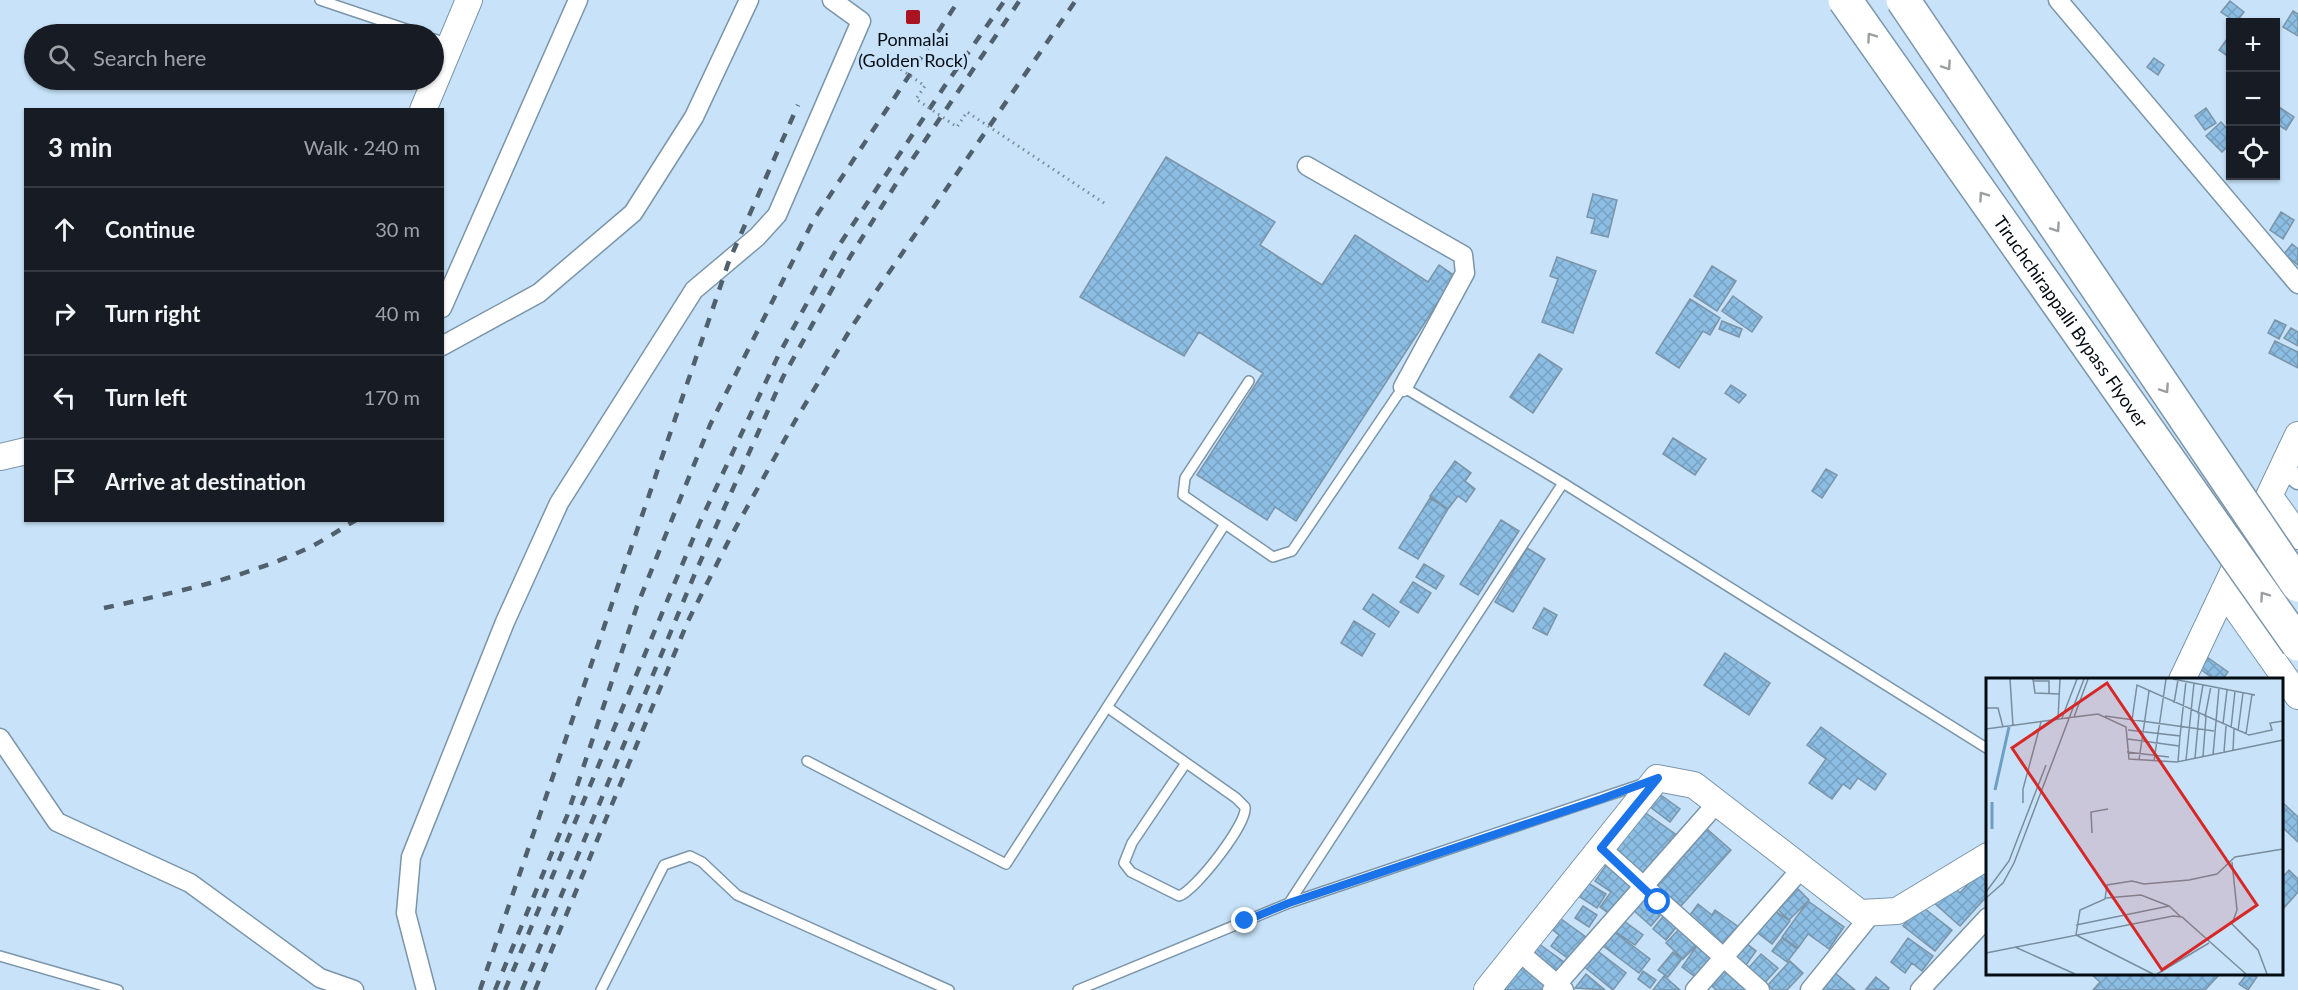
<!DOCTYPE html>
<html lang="en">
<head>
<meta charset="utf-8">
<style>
	:root { --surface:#171b24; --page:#242831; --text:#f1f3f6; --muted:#9ea1a6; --line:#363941 }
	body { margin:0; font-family:Lato,sans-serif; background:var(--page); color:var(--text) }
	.controls { position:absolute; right:18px; top:18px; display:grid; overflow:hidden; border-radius:0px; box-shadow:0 2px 4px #0004 }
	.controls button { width:54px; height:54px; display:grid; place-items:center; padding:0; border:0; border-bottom:2px solid var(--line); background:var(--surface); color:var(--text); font:30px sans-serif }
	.stop { position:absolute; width:18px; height:18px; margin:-14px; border:4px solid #1a73e8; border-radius:50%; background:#fff }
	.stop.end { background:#1a73e8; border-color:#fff; box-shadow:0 2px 6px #0008 }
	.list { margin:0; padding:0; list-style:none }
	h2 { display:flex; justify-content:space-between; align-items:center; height:78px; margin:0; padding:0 24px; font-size:26px }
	h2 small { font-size:20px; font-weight:400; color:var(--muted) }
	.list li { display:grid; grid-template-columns:39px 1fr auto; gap:18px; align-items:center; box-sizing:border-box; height:84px; padding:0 24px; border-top:2px solid var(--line) }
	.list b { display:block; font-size:22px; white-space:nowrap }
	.list em { font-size:20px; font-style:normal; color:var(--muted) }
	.icon { flex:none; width:33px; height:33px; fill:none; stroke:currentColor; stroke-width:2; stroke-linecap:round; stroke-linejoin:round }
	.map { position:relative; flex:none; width:2298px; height:990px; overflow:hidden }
	.search { position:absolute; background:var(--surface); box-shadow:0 2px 4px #0004; left:24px; top:24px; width:420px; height:66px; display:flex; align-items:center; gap:15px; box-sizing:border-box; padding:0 21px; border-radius:33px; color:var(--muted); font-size:22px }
	.panel { position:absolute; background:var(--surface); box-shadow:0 2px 4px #0004; left:24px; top:108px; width:420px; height:414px; border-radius:0px }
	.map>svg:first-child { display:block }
	.building { fill:url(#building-cross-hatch); stroke:#7b94a8; stroke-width:1.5 }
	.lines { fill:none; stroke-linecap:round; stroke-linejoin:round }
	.lane-casing { stroke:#7b95a9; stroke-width:12 }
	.street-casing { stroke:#7b95a9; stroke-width:21 }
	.secondary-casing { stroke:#7b95a9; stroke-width:28 }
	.lane { stroke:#fff; stroke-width:9 }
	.street { stroke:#fff; stroke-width:18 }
	.secondary { stroke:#fff; stroke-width:26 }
	.rail { stroke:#51606d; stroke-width:4.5; stroke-dasharray:10 10; stroke-linecap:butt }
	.highway-bridge-casing { stroke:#7b95a9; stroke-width:36; stroke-linecap:butt }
	.path-bridge { stroke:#778b9a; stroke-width:3; stroke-dasharray:1.5 4.5; stroke-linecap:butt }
	.highway-bridge { stroke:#fff; stroke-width:33 }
	.oneway { stroke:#9b9ea1 }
	.route { stroke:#1a73e8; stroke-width:8 }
	.poi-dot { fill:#a91322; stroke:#c8e3f9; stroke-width:2 }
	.labels { text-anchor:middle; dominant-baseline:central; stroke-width:6; stroke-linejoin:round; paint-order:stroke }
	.poi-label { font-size:18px; fill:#040c13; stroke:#c8e3f9 }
	.street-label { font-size:18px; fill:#040c13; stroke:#c8e3f9 }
	.inset-river { fill:none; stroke:#6e9ec3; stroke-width:3 }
	.inset-road { fill:none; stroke:#7a8d9d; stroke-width:1.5 }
	.view { fill:#d62828; fill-opacity:0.15; stroke:#d62828; stroke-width:3 }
	.inset-edge { fill:none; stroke:#040c13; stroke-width:3 }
</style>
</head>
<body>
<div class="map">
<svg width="2298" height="990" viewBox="0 0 2298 990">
	<defs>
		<pattern id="building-cross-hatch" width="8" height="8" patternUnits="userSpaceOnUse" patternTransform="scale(1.5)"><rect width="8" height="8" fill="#8cbde3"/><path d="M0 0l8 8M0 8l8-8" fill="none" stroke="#77a1c2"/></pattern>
	</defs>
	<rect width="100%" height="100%" fill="#c8e3f9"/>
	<!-- building -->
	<path class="building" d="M2230,1l14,11 -8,10 -15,-10z
		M2293,11l5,3v22l-15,-9z
		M2227,39l3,2 -1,16 -10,-7z
		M2154,58l10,7 -6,10 -11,-8z
		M2276,105l18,12 -8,13 -10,-7z
		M2206,108l10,15 -11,7 -10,-14z
		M2221,122l9,10v12l-8,8 -16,-16z
		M1166,157l109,65 -15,23 62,40 33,-50 73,47 11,-17 16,11 -159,245 -21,-14 -8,13 -70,-45 66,-102 -64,-41 -15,24 -104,-59z
		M1593,194l24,6 -9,37 -17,-4 4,-14 -8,-2z
		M2281,212l13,8 -11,19 -13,-9z
		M2292,244l6,5v16l-14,-11z
		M1557,257l39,14 -23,62 -31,-11 16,-43 -8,-3z
		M1712,266l24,15 -19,30 -23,-15z
		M1733,296l29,21 -10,15 -30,-21z
		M1690,299l30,19 -10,17 -7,-4 -24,37 -23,-15z
		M2275,320l11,5 -7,14 -11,-6z
		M1722,321l20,8 -3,8 -20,-8z
		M2291,328l7,4v14l-14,-8z
		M2275,341l23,11v16l-29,-15z
		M1539,354l23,15 -29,44 -23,-16z
		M1731,385l15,10 -7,8 -14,-10z
		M1673,438l33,21 -11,16 -32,-21z
		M1455,461l16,12 -6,8 10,8 -9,13 -8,-6 -10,13 -18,-13z
		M1826,469l11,6 -15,23 -10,-7z
		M1430,498l18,11 -30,50 -19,-11z
		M1501,520l18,11 -41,64 -18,-11z
		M1527,548l18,11 -32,53 -18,-10z
		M1424,564l20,12 -8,13 -20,-12z
		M1413,582l18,11 -13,20 -18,-11z
		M1373,594l26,18 -10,15 -26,-18z
		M1544,608l13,7 -10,20 -14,-7z
		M1354,621l21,13 -13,22 -21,-13z
		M1725,653l45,30 -21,32 -45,-30z
		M2207,657l21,15 -6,8h-7l-16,-12z
		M1821,727l65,47 -11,16 -17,-12 -8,11 -7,-5 -11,15 -23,-16 17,-24 -19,-14z
		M1658,793l22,16 -10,13 -21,-16z
		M2282,802l16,15v25l-16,-15z
		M1643,811l35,25 -30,42 -35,-25z
		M1707,829l24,21 -50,56 -24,-20z
		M1607,864l29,21 -22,32 -14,-10 11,-15 -16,-11z
		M1984,866l4,1v28l-28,31 -26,-23 17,-19 9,9z
		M2289,870l9,9v13l-16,18v-32z
		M1588,883l18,11 -9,14 -17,-11z
		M1796,887l13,13 -20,20 -16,-15z
		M1642,898l19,16 -10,12 -19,-17z
		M1808,901l36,26 -15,22 -21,-15 -10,14 -16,-11z
		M1698,904l14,11 3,-5 25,18 -15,20 -38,-29z
		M1920,905l32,25 -17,21 -32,-25z
		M1583,906l14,9 -8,12 -14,-9z
		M1771,908l19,13 -18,23 -18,-14z
		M1665,914l14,10 -13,16 -13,-11z
		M1557,916l33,24 -17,22 -22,-16 8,-11 -10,-8z
		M1624,921l19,14 -8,10 -19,-13z
		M1682,926l17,17 -16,16 -17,-16z
		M1613,931l37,28 -11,14 -37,-28z
		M1782,938l15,11 -10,13 -15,-11z
		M1908,938l25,18 -11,15 -10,-8 -7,10 -14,-11z
		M1741,939l15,12 -12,17 -16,-12z
		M1535,941l33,24 -9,12 -33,-24z
		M1698,944l17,13 -17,22 -16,-12z
		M1595,949l31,24 -13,17 -31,-25z
		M1673,952l9,7 -14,18 -10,-7z
		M1761,954l17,14 -17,19 -16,-15z
		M1517,960l30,24 -5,6h-46z
		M1790,961l13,12 -16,17h-14l-5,-5z
		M1723,963l29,27h-36l-9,-9z
		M1643,971l13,9 -6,8 -12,-9z
		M1834,972l21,18h-37z
		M1586,974l19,16 -30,-2z
		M2091,974h129l-15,16h-112l7,-8z
		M2247,974l10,3 -9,13 -9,-6z
		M1664,976l16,14h-27z
		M1876,977l13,11 -1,2 -22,-1z"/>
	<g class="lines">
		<!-- lane casing -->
		<g class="lane-casing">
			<path id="lane" d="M320,0l101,34
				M434,39l14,5
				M1249,381l-64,97 -2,17 90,62 19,-6 111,-164 160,96 425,266
				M1107,707l129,91 9,9c3,16 -50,84 -66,89l-48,-24 -7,-9 8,-20 54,-80
				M807,761l199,103 219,-340
				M1289,903l274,-420
				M0,956l118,34
				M601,990l63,-125 26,-9 12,6 35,33 212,95
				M1078,990l211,-87 356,-120"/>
		</g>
		<!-- street casing -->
		<g class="street-casing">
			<path id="street" d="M2058,0l240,284
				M1307,166l156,89 2,18 -62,114
				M442,308l136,-308
				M442,346l97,-53 94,-80 61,-96 55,-117
				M2284,468l14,12
				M0,738l57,84 133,61 130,95 34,12
				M1601,848l159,142
				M1518,951l46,39
				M426,990l-20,-77 5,-56 94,-235 54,-119 135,-213 63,-53 20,-22 84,-194 -29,-21
				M1552,990l165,-187
				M1695,990l107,-122
				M1810,990l63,-78
				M1920,990l68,-73"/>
		</g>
		<!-- secondary casing -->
		<g class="secondary-casing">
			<path id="secondary" d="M423,110l46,-110
				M0,457l26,-6
				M2270,497l28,39
				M2224,591l74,105
				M2182,680l116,-245
				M1487,990l170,-212 37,7 166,128 37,-2 91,-55"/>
		</g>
		<!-- lane -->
		<use href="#lane" class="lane"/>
		<!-- street -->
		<use href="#street" class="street"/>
		<!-- secondary -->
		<use href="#secondary" class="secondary"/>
		<!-- rail -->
		<path class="rail" d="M104,608c68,-15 136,-29 200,-58 18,-8 35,-20 52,-30
			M480,990l249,-729 69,-156
			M495,990l72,-174 70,-210 73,-181 103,-204 146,-221
			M505,990l195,-468 78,-166 58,-106 108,-163 61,-87
			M522,990l174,-419 87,-194 67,-120 51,-81 119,-176
			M535,990l153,-369 42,-83 65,-117 58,-96 223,-325"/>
		<!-- highway-bridge casing -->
		<g class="highway-bridge-casing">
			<g id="highway-bridge">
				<path id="s1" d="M1845,0l453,644"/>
				<path d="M1903,0l395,585"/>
			</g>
		</g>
		<!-- path-bridge -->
		<path class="path-bridge" d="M886,59l39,27 -9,13 41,28 10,-15 140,93"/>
		<!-- highway-bridge -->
		<use href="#highway-bridge" class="highway-bridge"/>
	</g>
	<!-- one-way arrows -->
	<defs><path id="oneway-chevron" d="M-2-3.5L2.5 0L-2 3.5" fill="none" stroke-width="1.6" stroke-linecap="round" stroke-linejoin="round" transform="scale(1.5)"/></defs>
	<g class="oneway">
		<use href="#oneway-chevron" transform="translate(1871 37) rotate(-125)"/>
		<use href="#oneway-chevron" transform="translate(1947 66) rotate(56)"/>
		<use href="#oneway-chevron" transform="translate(1983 196) rotate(-125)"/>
		<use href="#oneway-chevron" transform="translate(2056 228) rotate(56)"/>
		<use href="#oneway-chevron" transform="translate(2165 389) rotate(56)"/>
		<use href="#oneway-chevron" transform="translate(2264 596) rotate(-125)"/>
	</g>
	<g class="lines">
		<!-- route -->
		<path class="route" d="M1245,921l44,-18 312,-104 57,-21 -57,70 57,54"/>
	</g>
	<!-- markers -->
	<rect class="poi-dot" x="905" y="9" width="16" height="16" rx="3"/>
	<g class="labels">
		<!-- poi labels -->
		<g class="poi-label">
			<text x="913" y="39">Ponmalai<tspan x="913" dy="21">(Golden Rock)</tspan></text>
		</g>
		<!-- street labels -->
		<g class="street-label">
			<text stroke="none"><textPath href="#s1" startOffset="393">Tiruchchirappalli Bypass Flyover</textPath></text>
		</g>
	</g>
	<!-- overview -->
	<g transform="translate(1986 678)">
		<rect width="297" height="297" fill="#c8e3f9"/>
		<path class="inset-river" d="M9,112l14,-63M6,151v-27"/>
		<path class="inset-road" d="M24,1l3,47M47,1l2,14 25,1M102,1l-14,38 24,-3 28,13 3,32 48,3 106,-22M187,1l82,16M47,3h16v13M188,25l4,-23M0,30h12l5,19M212,36l5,-29M119,38l109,15M219,39l6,-31M76,40l15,-39M72,41l2,-40M146,42l5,-35 112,50 23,-5 -2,-7 13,-2M237,46l4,-34M245,50l4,-37M0,51l88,-12M142,52l52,6 -2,26M252,53l5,-38M260,56l6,-40M194,58l6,-55M142,61l51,7M247,73l1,-22M141,74l42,5M238,74l2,-26M227,77l6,-67M217,78l3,-39M209,80l4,-44M153,82l10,-69M200,82l8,-77M168,83l12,-82M37,125v-14l18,-67M106,155l-1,-21 17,-3M246,184l5,48 -5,14 26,26 9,24M0,214l23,-31 37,-96M0,220l17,-15 11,-20 70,-184M120,220l35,-3 28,11 12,11M90,247l93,-19M29,269l60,27M0,275l187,-37 9,1 64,57M167,296l-77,-39 4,-25 25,-11 2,-14 25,-4 12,3 45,-4 28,-6 18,-17 48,-8M171,296l52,-31"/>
		<path class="view" d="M121,5l150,222 -95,65 -150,-222z"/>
		<rect width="297" height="297" class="inset-edge"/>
	</g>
</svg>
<div class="controls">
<button>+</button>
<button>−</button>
<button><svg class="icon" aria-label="locate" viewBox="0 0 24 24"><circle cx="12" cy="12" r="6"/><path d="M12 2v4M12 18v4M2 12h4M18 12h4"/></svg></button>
</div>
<div class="stop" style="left:1658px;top:902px"></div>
<div class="stop end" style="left:1245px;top:921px"></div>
<div class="search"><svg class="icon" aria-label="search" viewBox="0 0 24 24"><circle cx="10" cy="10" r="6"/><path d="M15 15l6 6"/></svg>Search here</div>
<section class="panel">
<h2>3 min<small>Walk · 240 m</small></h2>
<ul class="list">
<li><svg class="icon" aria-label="ahead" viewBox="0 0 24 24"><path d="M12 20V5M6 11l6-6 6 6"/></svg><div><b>Continue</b></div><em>30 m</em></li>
<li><svg class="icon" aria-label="right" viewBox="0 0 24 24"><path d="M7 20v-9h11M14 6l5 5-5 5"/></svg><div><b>Turn right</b></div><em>40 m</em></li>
<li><svg class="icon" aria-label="left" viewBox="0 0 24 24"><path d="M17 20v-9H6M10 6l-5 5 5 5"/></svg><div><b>Turn left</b></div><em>170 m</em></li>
<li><svg class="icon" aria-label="arrive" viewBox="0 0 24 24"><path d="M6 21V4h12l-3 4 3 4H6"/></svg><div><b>Arrive at destination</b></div></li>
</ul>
</section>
</div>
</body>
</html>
